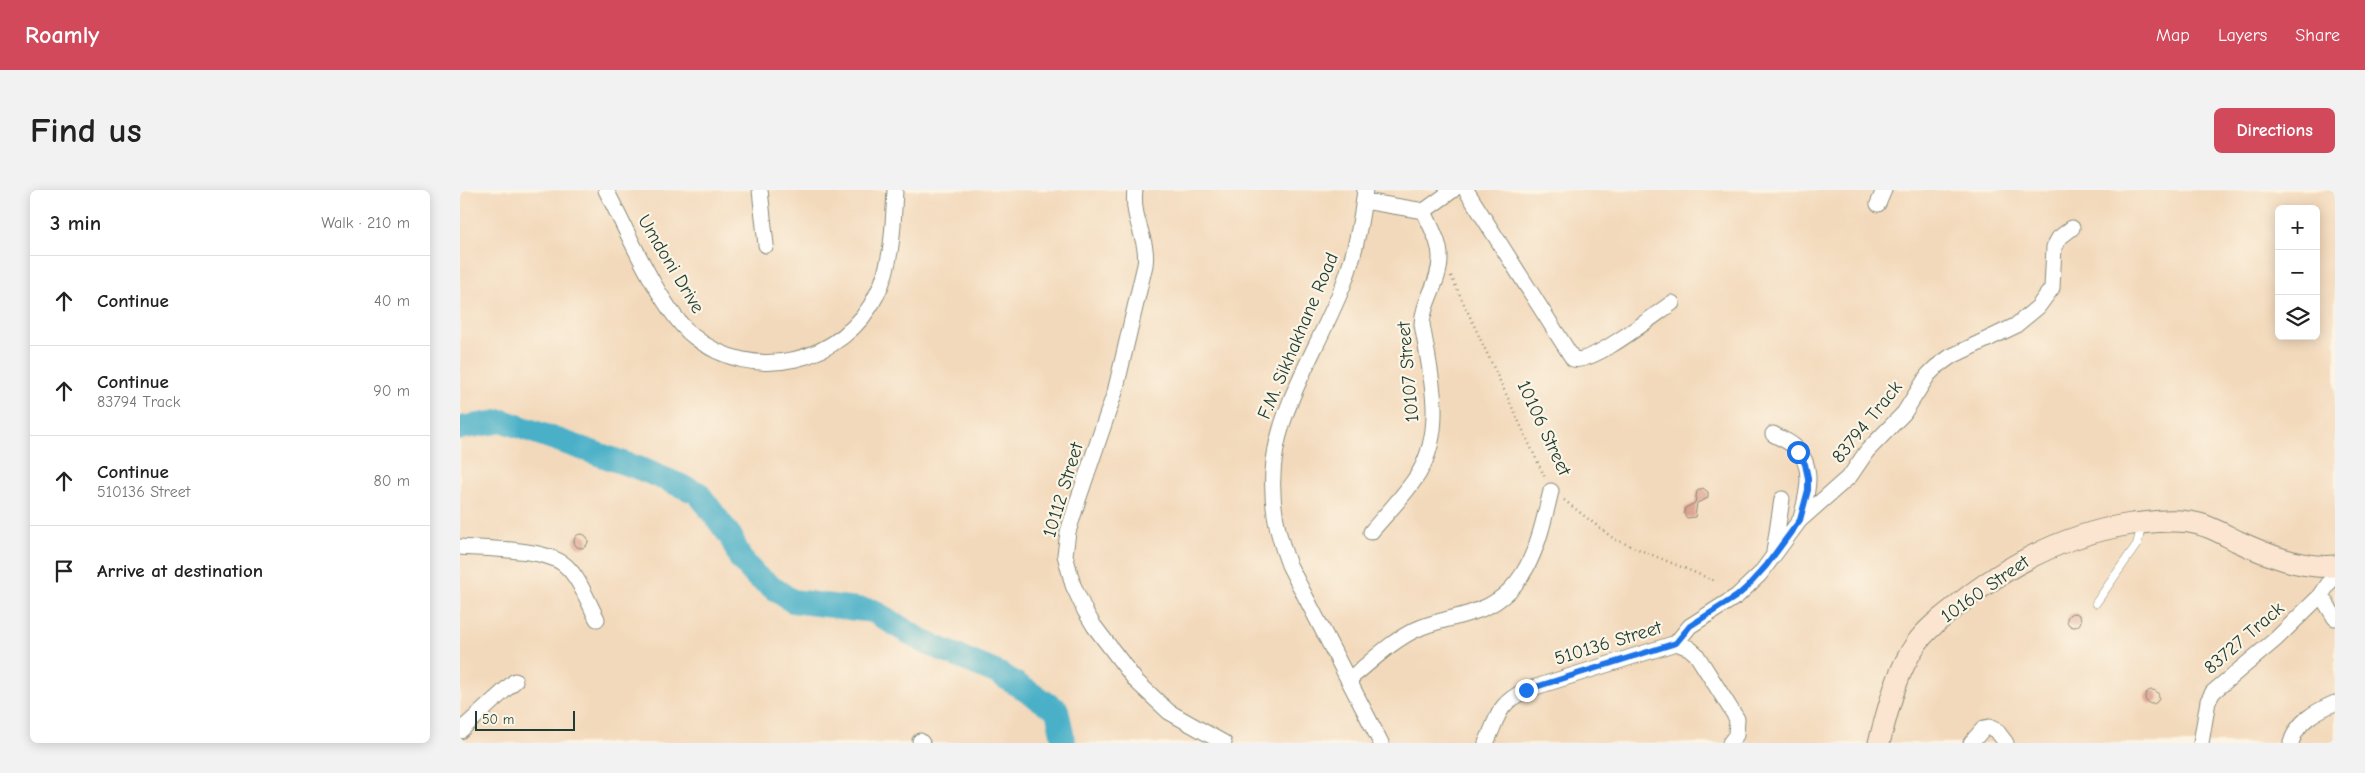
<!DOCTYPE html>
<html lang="en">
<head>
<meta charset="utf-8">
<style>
	:root { --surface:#fff; --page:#f2f2f2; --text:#222; --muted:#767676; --line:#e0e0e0; --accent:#d1495b }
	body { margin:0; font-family:"Comic Neue",sans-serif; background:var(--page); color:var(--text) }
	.controls { position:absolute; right:15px; top:15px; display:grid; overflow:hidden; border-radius:8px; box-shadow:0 2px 12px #0003 }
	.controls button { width:45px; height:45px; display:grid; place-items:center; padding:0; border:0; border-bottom:1px solid var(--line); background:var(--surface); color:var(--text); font:25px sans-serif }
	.scale { position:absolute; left:15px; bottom:12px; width:100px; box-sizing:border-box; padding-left:5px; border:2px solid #1f3d34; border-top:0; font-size:14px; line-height:18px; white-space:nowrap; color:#1f3d34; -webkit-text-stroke:4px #fcf5e5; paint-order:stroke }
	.stop { position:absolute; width:15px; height:15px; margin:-11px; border:4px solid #1a73e8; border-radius:50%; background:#fff }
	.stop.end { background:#1a73e8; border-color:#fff; box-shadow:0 1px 5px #0008 }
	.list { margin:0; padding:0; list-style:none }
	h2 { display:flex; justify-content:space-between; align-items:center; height:65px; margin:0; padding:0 20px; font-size:21px }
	h2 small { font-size:16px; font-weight:400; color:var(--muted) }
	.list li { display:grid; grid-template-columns:32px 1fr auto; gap:15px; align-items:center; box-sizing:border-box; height:90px; padding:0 20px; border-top:1px solid var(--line) }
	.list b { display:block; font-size:19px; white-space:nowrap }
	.list p { margin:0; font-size:16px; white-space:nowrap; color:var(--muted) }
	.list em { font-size:16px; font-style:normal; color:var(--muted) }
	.icon { flex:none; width:28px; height:28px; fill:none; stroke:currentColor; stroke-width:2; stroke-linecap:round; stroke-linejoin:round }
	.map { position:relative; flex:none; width:1875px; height:553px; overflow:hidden; border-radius:8px }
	header { display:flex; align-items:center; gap:30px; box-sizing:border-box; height:70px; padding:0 25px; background:var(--accent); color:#fff }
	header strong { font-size:24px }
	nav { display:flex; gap:28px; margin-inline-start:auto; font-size:18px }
	.intro { display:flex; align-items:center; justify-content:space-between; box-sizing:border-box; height:120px; padding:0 30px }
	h1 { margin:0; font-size:35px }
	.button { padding:12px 22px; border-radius:8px; background:var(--accent); color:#fff; font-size:18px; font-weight:700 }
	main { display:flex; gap:30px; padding:0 30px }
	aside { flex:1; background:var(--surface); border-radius:8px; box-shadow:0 2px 12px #0003 }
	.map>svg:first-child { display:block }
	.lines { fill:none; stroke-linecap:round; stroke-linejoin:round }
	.river { stroke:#49b0c8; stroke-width:24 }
	.building { fill:#db9b8b }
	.lane-casing { stroke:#898b78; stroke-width:9 }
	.street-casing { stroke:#898b78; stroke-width:17 }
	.secondary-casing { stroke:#898b78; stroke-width:23 }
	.path { stroke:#898b78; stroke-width:2.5; stroke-dasharray:1 4; stroke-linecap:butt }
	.lane { stroke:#fff; stroke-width:8 }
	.street { stroke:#fff; stroke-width:15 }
	.secondary { stroke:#fce5d0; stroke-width:21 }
	.route { stroke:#1a73e8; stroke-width:6 }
	.labels { text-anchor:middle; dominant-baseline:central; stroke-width:4.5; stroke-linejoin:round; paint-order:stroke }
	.street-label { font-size:19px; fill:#1f3d34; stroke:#fcf5e5 }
</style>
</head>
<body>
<header>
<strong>Roamly</strong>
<nav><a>Map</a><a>Layers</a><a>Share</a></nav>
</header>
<div class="intro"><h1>Find us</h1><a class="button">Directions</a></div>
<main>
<aside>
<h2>3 min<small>Walk · 210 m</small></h2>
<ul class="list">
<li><svg class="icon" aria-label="ahead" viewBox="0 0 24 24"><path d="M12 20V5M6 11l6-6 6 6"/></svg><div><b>Continue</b></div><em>40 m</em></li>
<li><svg class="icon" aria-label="ahead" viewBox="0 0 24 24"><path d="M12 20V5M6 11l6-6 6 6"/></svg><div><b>Continue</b><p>83794 Track</p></div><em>90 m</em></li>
<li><svg class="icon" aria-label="ahead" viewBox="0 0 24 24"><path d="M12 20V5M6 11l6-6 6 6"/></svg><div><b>Continue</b><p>510136 Street</p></div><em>80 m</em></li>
<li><svg class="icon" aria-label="arrive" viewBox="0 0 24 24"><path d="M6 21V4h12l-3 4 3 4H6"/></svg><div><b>Arrive at destination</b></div></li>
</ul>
</aside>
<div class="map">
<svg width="1875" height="553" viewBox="0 0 1875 553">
	<rect width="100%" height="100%" fill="#fcf5e5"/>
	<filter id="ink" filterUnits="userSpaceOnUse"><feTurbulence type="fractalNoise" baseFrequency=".02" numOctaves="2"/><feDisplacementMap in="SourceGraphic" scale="10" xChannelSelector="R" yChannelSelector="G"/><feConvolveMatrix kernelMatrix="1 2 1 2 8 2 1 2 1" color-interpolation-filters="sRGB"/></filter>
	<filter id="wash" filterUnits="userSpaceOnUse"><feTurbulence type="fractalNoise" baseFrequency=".0096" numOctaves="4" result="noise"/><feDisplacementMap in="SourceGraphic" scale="20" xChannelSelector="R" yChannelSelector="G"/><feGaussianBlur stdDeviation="1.12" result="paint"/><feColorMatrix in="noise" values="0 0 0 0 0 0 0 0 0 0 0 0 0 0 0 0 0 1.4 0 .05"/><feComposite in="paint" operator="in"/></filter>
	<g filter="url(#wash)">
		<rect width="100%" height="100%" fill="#f3d9bb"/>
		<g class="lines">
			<!-- river -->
			<path class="river" d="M0,238l43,-7 138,48 57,24 33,44 9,21 16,18 36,25 81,10 51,31 76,32 57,36 7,33"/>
		</g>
		<g id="blocks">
			<!-- building -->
			<path class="building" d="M1243,298l5,4v6l-11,5 -2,14 -8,1 -3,-4 1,-6 10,-5 2,-12z
				M114 351a7 7 0 1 1 14 0a7 7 0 1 1-14 0Z
				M1607 430a7 7 0 1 1 14 0a7 7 0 1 1-14 0Z
				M1685 507a7 7 0 1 1 14 0a7 7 0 1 1-14 0Z"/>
		</g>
	</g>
	<g filter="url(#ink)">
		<use href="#blocks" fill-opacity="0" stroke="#898b78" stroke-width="1"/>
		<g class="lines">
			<!-- lane casing -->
			<g class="lane-casing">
				<path id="lane" d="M1636,413l41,-59 5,-19"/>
			</g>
			<!-- street casing -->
			<g class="street-casing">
				<path id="street" d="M146,0c20,39 55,120 87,146 60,49 151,27 184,-42 16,-31 16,-70 18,-104
					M300,0l6,55
					M675,0c-4,30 14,49 10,75l-30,127 -37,108 -10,32 -3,23 8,30 12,26 9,15 42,55 33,31 55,31
					M905,0c-4,35 -11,70 -25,103 -42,99 -95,160 -51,272l92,178
					M1006,0l107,169c19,6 81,-44 99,-56
					M904,11l60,10c6,15 17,32 16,48 0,23 -17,42 -18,65 8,49 24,102 -3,149 -13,21 -32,40 -48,59
					M1418,14l6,-14
					M964,21l29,-21
					M1313,244c7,4 15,7 21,12 22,19 13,49 7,72
					M0,357c26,2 87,1 106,19 14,13 22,36 31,53
					M1314,362l8,-53
					M1861,405l14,23
					M1216,453l14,-17 47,-30 23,-22 40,-54 50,-44 17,-25 37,-38 24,-38 8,-8 14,-10 65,-31 23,-19 14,-19 2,-41 5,-9 13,-10
					M888,490c21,-16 42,-38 67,-50 18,-9 39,-11 58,-18 56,-17 66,-72 78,-121
					M0,541l55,-50
					M460,551l2,2
					M1026,553c13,-27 10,-38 40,-53l150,-47 13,5 7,6 41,65 -1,16 -6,8
					M1511,553l13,-15 5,-1 8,4 9,12
					M1741,553l7,-42 5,-9 63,-53 45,-44 14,-21
					M1831,553c6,-22 25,-32 44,-40"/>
			</g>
			<!-- secondary casing -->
			<g class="secondary-casing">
				<path id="secondary" d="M1419,553c9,-33 17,-70 37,-99 10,-14 24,-25 38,-36 52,-43 111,-74 178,-84 19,-2 38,-5 57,-2 17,2 32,11 48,19 30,14 65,28 98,25"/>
			</g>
			<!-- path -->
			<path class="path" d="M991,86l95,204
				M1104,310l50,39 101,42"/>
			<!-- lane -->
			<use href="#lane" class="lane"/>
			<!-- street -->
			<use href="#street" class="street"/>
			<!-- secondary -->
			<use href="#secondary" class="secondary"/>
		</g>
	</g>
	<g class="lines" filter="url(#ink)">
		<!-- route -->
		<path class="route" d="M1066,500l150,-47 14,-17 47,-30 9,-8 20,-22 34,-46 8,-30v-12l-3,-14 -7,-12"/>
	</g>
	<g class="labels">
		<!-- street labels -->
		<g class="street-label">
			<text transform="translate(211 74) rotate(59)">Umdoni Drive</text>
			<text transform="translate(838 146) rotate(-67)">F.M. Sikhakhane Road</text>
			<text transform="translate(948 182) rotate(-95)">10107 Street</text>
			<text transform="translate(1407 232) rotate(-51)">83794 Track</text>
			<text transform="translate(1084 238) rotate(65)">10106 Street</text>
			<text transform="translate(603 300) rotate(-73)">10112 Street</text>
			<text transform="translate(1525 399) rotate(-35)">10160 Street</text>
			<text transform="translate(1784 448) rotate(-41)">83727 Track</text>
			<text transform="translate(1148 453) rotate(-17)">510136 Street</text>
		</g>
	</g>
</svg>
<div class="controls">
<button>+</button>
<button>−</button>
<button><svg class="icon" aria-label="layers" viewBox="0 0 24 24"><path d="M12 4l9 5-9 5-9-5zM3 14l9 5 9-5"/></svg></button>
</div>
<div class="scale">50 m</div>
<div class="stop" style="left:1338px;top:262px"></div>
<div class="stop end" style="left:1066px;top:500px"></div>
</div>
</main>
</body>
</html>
